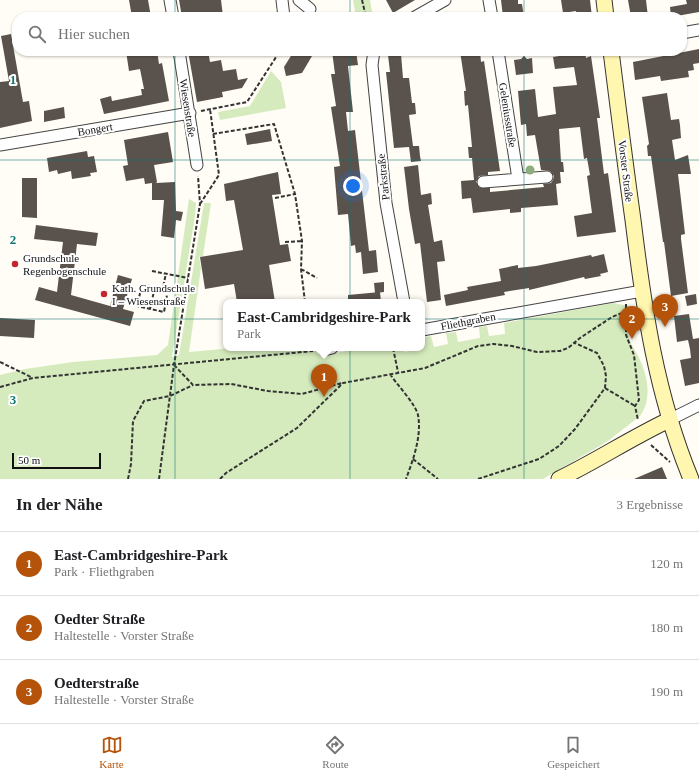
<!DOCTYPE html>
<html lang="de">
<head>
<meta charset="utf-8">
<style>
	:root { --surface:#fff; --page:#f6f6f6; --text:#202124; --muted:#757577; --line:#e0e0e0; --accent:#b45309 }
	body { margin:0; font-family:Georgia,serif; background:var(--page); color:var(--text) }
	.scale { position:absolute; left:12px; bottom:10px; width:89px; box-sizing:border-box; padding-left:4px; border:2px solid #111; border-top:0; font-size:11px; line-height:14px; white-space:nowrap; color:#111; -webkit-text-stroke:3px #fff; paint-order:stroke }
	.you { position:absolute; left:353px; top:186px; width:14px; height:14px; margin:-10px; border:3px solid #fff; border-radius:50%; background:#1a73e8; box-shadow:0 0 0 6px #1a73e833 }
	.badge { display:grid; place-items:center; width:26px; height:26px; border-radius:50%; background:var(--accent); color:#fff; font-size:13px; font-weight:700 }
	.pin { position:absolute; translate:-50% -33px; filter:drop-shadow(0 1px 2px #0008) }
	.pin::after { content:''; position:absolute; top:21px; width:14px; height:12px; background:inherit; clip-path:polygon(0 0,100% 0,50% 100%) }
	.popup { position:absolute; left:223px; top:299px; width:202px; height:52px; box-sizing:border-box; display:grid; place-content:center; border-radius:8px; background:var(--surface); filter:drop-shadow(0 1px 3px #0005); font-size:13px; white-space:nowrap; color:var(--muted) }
	.popup b { font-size:15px; color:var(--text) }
	.popup::after { content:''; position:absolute; left:50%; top:100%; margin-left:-8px; border:8px solid transparent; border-top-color:var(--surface) }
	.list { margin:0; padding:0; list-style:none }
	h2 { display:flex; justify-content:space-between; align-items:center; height:52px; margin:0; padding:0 16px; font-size:17px }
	h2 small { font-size:13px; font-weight:400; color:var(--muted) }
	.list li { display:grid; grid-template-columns:26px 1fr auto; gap:12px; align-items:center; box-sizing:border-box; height:64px; padding:0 16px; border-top:1px solid var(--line) }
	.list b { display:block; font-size:15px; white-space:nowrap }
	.list p { margin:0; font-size:13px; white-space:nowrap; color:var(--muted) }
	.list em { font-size:13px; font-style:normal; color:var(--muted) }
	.icon { flex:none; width:22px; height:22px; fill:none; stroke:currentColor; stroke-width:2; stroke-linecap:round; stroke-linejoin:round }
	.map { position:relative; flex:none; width:699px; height:479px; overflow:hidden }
	.search { position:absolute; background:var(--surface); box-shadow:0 1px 3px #0004; left:12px; right:12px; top:12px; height:44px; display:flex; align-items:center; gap:10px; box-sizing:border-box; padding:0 14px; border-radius:16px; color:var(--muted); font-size:15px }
	.sheet { height:244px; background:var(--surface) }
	nav { display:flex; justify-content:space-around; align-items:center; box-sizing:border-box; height:56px; border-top:1px solid var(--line); background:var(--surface); font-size:11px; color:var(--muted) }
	nav a { display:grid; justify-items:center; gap:2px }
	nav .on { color:var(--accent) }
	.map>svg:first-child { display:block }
	.green { fill:#d5ebbd }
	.building { fill:#5a524d }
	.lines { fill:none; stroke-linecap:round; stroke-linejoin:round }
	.minor-casing { stroke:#444; stroke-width:13 }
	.secondary-casing { stroke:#333; stroke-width:17 }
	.path { stroke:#333; stroke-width:2; stroke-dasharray:4 2; stroke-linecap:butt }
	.minor { stroke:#fff; stroke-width:11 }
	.secondary { stroke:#fff6b0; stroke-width:15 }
	.tree { fill:#8dad7f }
	.grid { fill:none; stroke:#0f766e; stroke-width:1; stroke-opacity:0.55 }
	.poi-dot { fill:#c4262e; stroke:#fff; stroke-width:1.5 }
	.labels { text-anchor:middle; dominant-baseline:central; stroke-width:4; stroke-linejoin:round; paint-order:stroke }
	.street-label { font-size:11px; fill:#111; stroke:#fff }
	.poi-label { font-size:11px; fill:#111; stroke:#fff; text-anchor:start }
	.grid-label { font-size:13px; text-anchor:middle; font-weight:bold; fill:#0f766e; stroke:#fff; stroke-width:4; stroke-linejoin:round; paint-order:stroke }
</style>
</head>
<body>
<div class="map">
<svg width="699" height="479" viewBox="0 0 699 479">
	<rect width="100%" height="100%" fill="#fffdf5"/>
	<!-- green -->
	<path class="green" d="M353,0h17l3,17h-17z
		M271,71l10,11 5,26 -66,12 -2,-8 32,-6z
		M189,199l7,4 -1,13 -23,141 7,-2 25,-152h7l-8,53 -4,1 2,11 -12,84 44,-4h97v6l34,-6h39l1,4 7,-1 -1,-3h5v2l9,-2 -2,-10 9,-2 3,11 14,-3 -2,-11 10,-1 2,10 22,-4 -1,-11 8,-1 2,10 16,-2 -1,-11 109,-20 16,3c0,9 -2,19 -1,28 2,10 8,17 12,26 8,17 12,40 0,56l-32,25 -65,38h-543v-104l25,-6 48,-7 84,-7 11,-10z"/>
	<!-- building -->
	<path class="building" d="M129,0h19l3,17h-19z
		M179,0h42l2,16 -1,1h-40z
		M386,0h29l-22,13z
		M501,0h17v4h4l2,13h-21z
		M561,0h29l2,17h-15l-1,-6 -13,2z
		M628,0h18l2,17h-17z
		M686,0h13v12l-28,5 -1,-10 17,-3z
		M11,34l12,68 6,-1 3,20 -32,7v-46l9,-1 -8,-45z
		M699,49v14l-6,1 1,6 -6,1 1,6 -28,4 -1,-5 -25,4 -2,-18z
		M126,51h31l2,13 3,-1 7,38 -65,13 -4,-15 11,-3 1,5 30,-6 -1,-6h3l-4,-20 -11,2z
		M188,51h20l2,11 11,-2 2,11 13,-2 2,11 10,-2 -6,10 -20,4 1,5 -26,5z
		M294,51h16l2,5 -10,17 -16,3 -2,-9z
		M332,51h24l2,14 -10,1 5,46h-7l2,19 7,-1 14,121 7,-1 2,22 -15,2 -2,-22 -5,1 -1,-8 -4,1 -3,-32 -10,1 -4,-48 6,-1 -9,-59 5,-1 -5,-32h4z
		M460,51h20l1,11 3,-1 16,110 -12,1v3l-9,1 -3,6 4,6h10v4l54,-5 -1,-3 8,-1 2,-3 1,-4 -4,-5 -9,-1 -6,-35 -8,1 -1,-12 -5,1 -3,-34 17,-2 3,28 18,-3 -3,-27 24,-2 -3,-18 -19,2 -2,-12 32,-5 1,6 5,-2 9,62h-3l7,56 4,-1 8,59 -39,5 -3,-21 18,-3 -5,-37 3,-1 -3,-17 -3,1 -4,-32 -21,2 2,33h2l1,10h-4l1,11 -5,1 2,21 -37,3v4l-11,1v-4l-37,4 -2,-15 -9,1 -1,-18 13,-1 -2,-22h-3l-1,-11h4l-4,-42 -3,1 -1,-15h2z
		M401,54l2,24h6l3,25h3l1,11 -7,1 4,31h6l1,10 1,5 -10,1 -2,-15 -15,1 -8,-76h4l-2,-17z
		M524,56l3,3 5,-1 1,15 -17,2 -2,-15 7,-1z
		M667,93l4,27 8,-1 1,6 1,13 -9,2 3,20 13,-5 3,19h-13l7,60 -4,1v4l7,54 -17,3 -7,-54h-1l-12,-86h-3l-1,-10 2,-2 -7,-47z
		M64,107l1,11 -21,4v-11z
		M270,129l2,12 -25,4 -2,-11z
		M168,132l5,30 -19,3 3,17 -1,1 19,-1 1,29 7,1 -2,9 -5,-1 -2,18 -13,-2 3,-36h-12v-17l-7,1 -1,-6 -18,3 -3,-15 5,-1 -4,-25z
		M87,151l1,6 6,-1 3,16 -7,1 1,3 -19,3 -1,-8 -13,3 -1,-4 -8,2 -2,-14z
		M418,165l3,30 10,-2 1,11 -4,1 6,37 8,-2 3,21 -8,1 4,38 -14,2 -7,-59 -5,1 -6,-35 -5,-42z
		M278,172l3,22 -9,1 8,50 8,-1 3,17 -22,4 6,37h-38l-3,-18 -29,5 -5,-32 43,-7 -9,-50 -8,1 -2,-17z
		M22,178h15v40l-15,-1z
		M36,225l62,8 -2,13 -19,-2 -6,51 39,11 8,-31 14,4 -9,30 11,3 -4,14 -95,-26 4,-13 18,5 6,-50 -29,-3z
		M604,254l4,18 -8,2 1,2 -16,3 -1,-2 -55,13v-2l-25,4 1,3 -59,11 -2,-11 24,-5 -1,-3 34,-6 -2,-12 19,-4v3l18,-2 55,-11 1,2z
		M384,282v10l-9,1 -1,-10z
		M380,292l1,10h-33v-7z
		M696,294l1,10 -10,2 -2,-10z
		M689,314l4,25 6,-1v45l-14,3 -5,-26 11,-2 -1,-9 -2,-9 -11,2 -3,-26z
		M0,318l35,2 -1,18 -34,-2z
		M662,467l5,12h-33z"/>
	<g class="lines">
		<!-- minor casing -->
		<g class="minor-casing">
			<path id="minor" d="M170,0l3,17
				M282,0l2,17
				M299,0l11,9
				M489,0l3,17
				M415,17l30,-17
				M682,33l17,-3
				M179,51l18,114
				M374,51l-2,14 14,138 18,99
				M498,51l20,128
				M0,145l190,-32
				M483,182l64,-5
				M422,330l220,-39
				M324,350l8,-2
				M669,420l30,-15"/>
		</g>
		<!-- secondary casing -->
		<g class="secondary-casing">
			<path id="secondary" d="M604,0l2,17
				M611,51c7,56 14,112 22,169 11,90 23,174 58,259
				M559,479c37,-18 72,-41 110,-59"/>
		</g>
		<!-- path -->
		<path class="path" d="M362,0l4,17
			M509,52l13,-1
			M201,111l46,-9 33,-51
			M213,134l61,-10 21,70 7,47 -1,28 4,33
			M275,198l20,-4
			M200,204l19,-29 -9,-66
			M285,242l17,-1
			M301,269l16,9
			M152,271l36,7
			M164,288l-22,-3 -5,21 27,6 4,-23 -5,-1 3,-15
			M626,304v31l8,20 5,45 -4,6 3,14
			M150,309l5,-22
			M393,348l5,24
			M0,362l31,15
			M174,365l19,20 38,-1 37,7 34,3 40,-11
			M390,374c7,11 25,29 28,41 4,21 -5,45 -12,64
			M0,387l33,-9 280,-27
			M605,388l30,18
			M651,445l19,17
			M413,459l25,20
			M128,479l3,-15 2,-43 11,-20 26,-5 23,-11
			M159,479l15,-114 26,-161 -2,-28
			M220,479l6,-6 71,-45 46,-45 82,-15 53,-22 15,-2 19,2 25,6 23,-1 8,-3 12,-10 32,-21 15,-6
			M478,479l61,-20 20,-13 16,-17 30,-41 1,-12 -2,-10 -7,-13 -22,-10"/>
		<!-- minor -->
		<use href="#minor" class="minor"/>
		<!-- secondary -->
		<use href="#secondary" class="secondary"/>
	</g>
	<!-- trees -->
	<circle class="tree" cx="530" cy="170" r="4.5"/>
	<!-- grid -->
	<path class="grid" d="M175,0v17M350,0v17M524,0v17M175,51v428M350,51v428M524,51v428M0,160h699M0,319h699"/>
	<!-- markers -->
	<g class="poi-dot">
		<circle cx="15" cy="264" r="4"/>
		<circle cx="104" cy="294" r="4"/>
	</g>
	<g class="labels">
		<!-- street labels -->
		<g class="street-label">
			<text transform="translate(188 108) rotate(81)">Wiesenstraße</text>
			<text transform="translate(508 115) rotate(81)">Geleniusstraße</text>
			<text transform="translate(95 129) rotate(-10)">Bongert</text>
			<text transform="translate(626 171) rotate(83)">Vorster Straße</text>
			<text transform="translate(383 177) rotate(-96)">Parkstraße</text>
			<text transform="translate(468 321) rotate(-11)">Fliethgraben</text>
		</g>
		<!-- poi labels -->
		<g class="poi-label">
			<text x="23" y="258">Grundschule<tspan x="23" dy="13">Regenbogenschule</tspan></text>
			<text x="112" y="288">Kath. Grundschule<tspan x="112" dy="13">I – Wiesenstraße</tspan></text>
		</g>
	</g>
	<g class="grid-label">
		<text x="13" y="84">1</text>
		<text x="13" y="244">2</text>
		<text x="13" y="404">3</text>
	</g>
</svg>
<div class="scale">50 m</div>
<div class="you"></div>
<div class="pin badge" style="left:324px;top:397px">1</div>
<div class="popup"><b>East-Cambridgeshire-Park</b>Park</div>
<div class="pin badge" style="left:632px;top:339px">2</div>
<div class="pin badge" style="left:665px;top:327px">3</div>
<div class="search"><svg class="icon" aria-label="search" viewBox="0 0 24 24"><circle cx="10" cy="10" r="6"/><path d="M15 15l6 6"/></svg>Hier suchen</div>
</div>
<section class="sheet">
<h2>In der Nähe<small>3 Ergebnisse</small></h2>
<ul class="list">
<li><span class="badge">1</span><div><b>East-Cambridgeshire-Park</b><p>Park · Fliethgraben</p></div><em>120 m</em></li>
<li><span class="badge">2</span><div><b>Oedter Straße</b><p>Haltestelle · Vorster Straße</p></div><em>180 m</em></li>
<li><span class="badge">3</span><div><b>Oedterstraße</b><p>Haltestelle · Vorster Straße</p></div><em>190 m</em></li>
</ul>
</section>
<nav>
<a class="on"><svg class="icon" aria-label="map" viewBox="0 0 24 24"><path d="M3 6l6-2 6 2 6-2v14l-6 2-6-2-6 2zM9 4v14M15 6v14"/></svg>Karte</a>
<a><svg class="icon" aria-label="directions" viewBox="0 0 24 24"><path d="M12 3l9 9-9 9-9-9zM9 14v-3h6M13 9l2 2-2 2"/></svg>Route</a>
<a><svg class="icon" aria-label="saved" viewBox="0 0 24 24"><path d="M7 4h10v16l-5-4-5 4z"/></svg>Gespeichert</a>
</nav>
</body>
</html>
